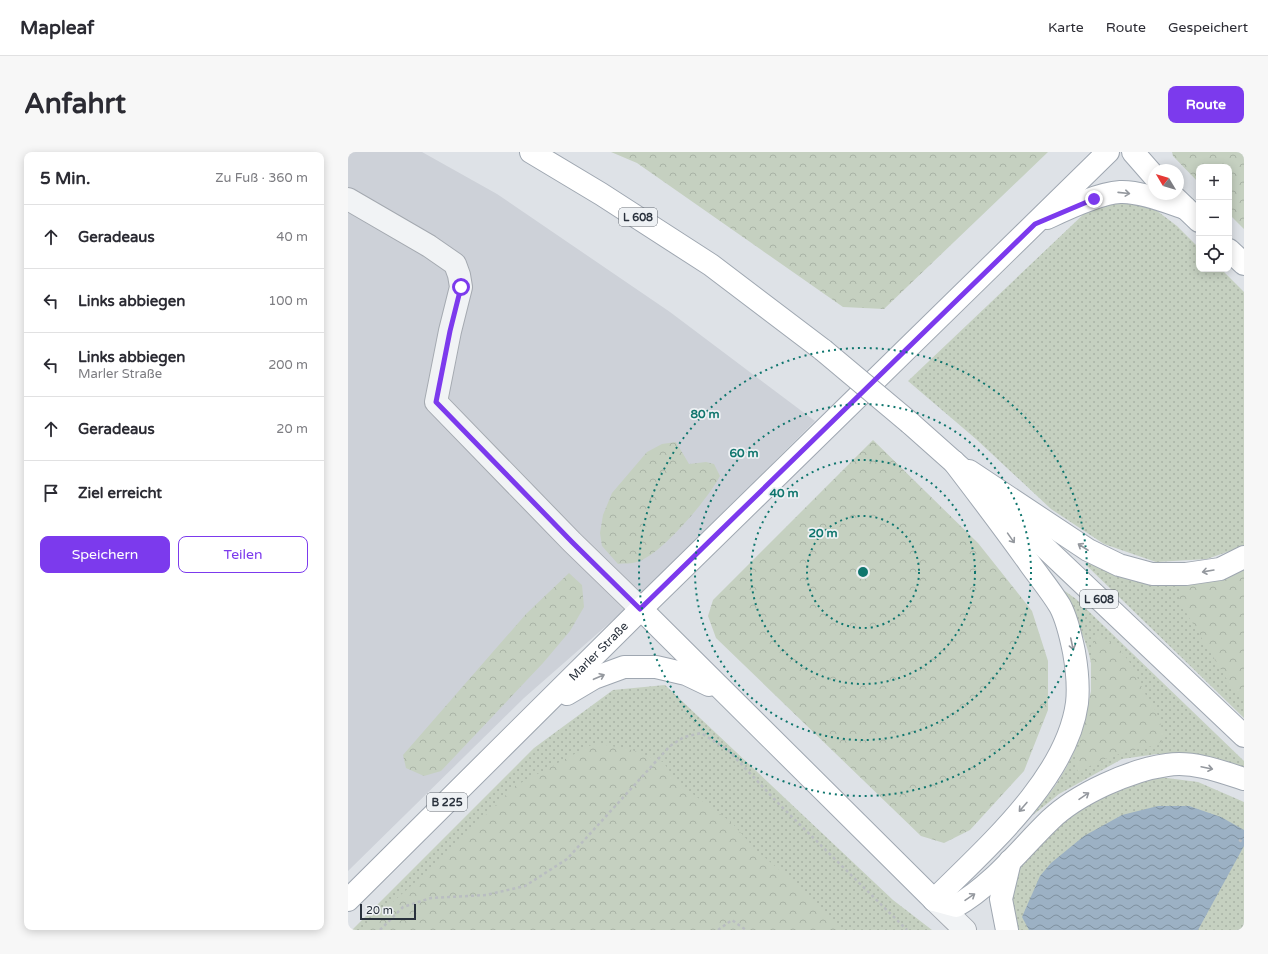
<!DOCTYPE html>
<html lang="de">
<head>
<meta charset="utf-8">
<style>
	:root { --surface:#fff; --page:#f7f7f7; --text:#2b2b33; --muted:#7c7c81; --line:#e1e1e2; --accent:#7c3aed }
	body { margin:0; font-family:"Varela Round",sans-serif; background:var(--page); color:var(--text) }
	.controls { position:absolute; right:12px; top:12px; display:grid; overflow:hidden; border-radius:8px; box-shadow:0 2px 10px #0003 }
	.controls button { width:36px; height:36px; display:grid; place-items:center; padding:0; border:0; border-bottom:1px solid var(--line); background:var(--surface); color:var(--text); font:20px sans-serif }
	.compass { position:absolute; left:800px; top:12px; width:36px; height:36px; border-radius:50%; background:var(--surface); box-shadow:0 2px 10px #0003; rotate:308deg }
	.scale { position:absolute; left:12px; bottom:10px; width:56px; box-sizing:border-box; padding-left:4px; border:2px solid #29313c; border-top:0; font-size:11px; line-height:14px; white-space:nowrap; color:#29313c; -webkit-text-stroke:3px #eef1f4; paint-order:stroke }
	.stop { position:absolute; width:12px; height:12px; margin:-9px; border:3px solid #7c3aed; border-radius:50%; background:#fff }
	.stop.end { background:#7c3aed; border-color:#fff; box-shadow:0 1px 4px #0008 }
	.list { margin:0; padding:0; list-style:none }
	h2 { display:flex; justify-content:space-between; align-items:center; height:52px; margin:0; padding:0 16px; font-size:17px }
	h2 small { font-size:13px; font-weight:400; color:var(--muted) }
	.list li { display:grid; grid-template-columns:26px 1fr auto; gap:12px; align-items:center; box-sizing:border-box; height:64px; padding:0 16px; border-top:1px solid var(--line) }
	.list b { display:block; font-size:15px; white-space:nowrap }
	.list p { margin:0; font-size:13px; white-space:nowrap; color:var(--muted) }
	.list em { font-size:13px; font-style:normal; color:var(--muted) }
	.actions { display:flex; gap:8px; padding:12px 16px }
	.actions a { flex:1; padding:9px 0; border:1px solid var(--accent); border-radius:8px; text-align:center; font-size:14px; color:var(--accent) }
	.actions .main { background:var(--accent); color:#fff }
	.icon { flex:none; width:22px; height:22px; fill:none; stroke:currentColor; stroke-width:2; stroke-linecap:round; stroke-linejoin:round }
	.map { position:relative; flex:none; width:896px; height:778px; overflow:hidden; border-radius:8px }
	header { display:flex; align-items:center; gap:24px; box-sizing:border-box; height:56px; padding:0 20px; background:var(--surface); border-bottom:1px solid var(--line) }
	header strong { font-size:19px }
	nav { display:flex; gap:22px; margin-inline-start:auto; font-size:14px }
	.intro { display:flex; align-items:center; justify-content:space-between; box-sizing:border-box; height:96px; padding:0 24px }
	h1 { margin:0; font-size:28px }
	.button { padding:10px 18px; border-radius:8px; background:var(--accent); color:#fff; font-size:14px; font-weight:700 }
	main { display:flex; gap:24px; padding:0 24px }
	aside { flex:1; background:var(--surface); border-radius:8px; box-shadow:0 2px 10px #0003 }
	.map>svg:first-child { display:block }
	.built { fill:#cdd1d8 }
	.grass { fill:url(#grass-dots) }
	.forest { fill:url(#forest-crowns) }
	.water { fill:url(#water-waves) }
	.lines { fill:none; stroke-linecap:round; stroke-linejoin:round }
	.minor-casing { stroke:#a4a9b0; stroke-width:24 }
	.major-casing { stroke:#9fa7b1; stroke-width:24 }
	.path { stroke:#b9bdc1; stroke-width:2.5; stroke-dasharray:3 3; stroke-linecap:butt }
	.minor { stroke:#f1f3f5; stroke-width:22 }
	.major { stroke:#fff; stroke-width:22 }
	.major-bridge-casing { stroke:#9fa7b1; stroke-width:24; stroke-linecap:butt }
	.major-bridge { stroke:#fff; stroke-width:22 }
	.oneway { stroke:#94989e }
	.route { stroke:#7c3aed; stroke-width:5 }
	.ring { fill:none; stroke:#0f766e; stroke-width:2; stroke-dasharray:2 4 }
	.labels { text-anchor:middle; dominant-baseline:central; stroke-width:3.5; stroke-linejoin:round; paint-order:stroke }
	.shield { fill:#eef1f4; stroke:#646b73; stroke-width:1 }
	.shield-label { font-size:11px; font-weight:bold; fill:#29313c }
	.street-label { font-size:12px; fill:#29313c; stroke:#eef1f4 }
	.centre { fill:#0f766e; stroke:#eef1f4; stroke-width:2 }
	.ring-label { font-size:12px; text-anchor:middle; font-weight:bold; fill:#0f766e; stroke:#eef1f4; stroke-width:3.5; stroke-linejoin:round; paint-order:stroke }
</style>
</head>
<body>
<header>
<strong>Mapleaf</strong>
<nav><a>Karte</a><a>Route</a><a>Gespeichert</a></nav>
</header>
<div class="intro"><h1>Anfahrt</h1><a class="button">Route</a></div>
<main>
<aside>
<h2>5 Min.<small>Zu Fuß · 360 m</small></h2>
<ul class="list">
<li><svg class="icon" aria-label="ahead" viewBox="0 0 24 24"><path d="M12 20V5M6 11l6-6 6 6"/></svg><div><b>Geradeaus</b></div><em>40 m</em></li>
<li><svg class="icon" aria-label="left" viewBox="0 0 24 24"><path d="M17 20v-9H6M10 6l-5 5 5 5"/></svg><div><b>Links abbiegen</b></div><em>100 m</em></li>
<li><svg class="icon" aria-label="left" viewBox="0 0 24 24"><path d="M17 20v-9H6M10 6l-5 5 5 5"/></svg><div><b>Links abbiegen</b><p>Marler Straße</p></div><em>200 m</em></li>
<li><svg class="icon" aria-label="ahead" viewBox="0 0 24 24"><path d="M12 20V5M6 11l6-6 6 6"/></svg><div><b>Geradeaus</b></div><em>20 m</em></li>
<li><svg class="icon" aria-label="arrive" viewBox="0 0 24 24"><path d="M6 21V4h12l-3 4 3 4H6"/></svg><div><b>Ziel erreicht</b></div></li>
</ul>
<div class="actions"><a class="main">Speichern</a><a>Teilen</a></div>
</aside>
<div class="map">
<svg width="896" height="778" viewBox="0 0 896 778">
	<defs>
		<pattern id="grass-dots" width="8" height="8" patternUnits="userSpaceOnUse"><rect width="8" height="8" fill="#c5d0c0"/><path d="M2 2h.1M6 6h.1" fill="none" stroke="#a9b3a6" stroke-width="1.8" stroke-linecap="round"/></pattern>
		<pattern id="forest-crowns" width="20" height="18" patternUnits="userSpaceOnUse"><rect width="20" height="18" fill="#c5d0c0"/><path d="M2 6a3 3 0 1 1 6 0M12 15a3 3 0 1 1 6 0" fill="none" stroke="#a9b3a6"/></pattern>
		<pattern id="water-waves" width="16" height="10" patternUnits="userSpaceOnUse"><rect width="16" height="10" fill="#9cb1c4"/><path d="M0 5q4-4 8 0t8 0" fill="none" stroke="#7f91a0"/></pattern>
	</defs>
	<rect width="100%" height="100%" fill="#dee2e7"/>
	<!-- built -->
	<path class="built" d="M0,0h74l75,42 173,118 145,109 -193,191 -98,86 -176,173z"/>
	<!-- grass -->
	<path class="grass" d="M764,48l36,4 29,22 22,22v21h22l23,23v254l-37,13 -51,3 -52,-18 -53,-35 -75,-70 -68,-58 181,-172z
		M742,409l154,6v151l-159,-154z
		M714,437l14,10 168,162v12l-54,-18 -33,-1 -35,5 -63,35 -26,21c10,-14 22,-27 30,-42 18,-30 34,-76 28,-110 -5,-27 -19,-49 -29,-74z
		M317,533l228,215 39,30h-580l182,-182 79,-58z
		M811,625l39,5 46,20v128h-228l-7,-36 11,-28 37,-39 29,-21 33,-19z"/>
	<!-- forest -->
	<path class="forest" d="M263,0h437l-164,157 -41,-2 -206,-144z
		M824,0h72v77l-15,-15v-47h-30v16l-26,-27z
		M525,288l105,103 54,68 16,50v49l-24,61 -54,59 -26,13 -23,-7 -205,-198 -8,-22 5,-16z
		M328,290l13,22 17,-2 8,2 6,12c-12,23 -59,79 -83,86 -6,2 -13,1 -19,2l-16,-18 -2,-13 3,-18 9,-22 35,-41 15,-8z
		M896,415v131l-10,-7 -55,-90v-18z
		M221,421l13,12 2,22 -14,24 -27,32 -102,108 -17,5 -18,-8 -3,-13 123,-141z
		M747,482l21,11 15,19 13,28 13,21 7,23 -5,9c-31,5 -53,12 -81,27l-3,-9 16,-72v-28z
		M247,591l37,7 31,12 16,22 52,38 27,30 24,20 58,58h-479l76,-67 78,-77z"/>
	<!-- water -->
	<path class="water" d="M810,654h31l32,11 23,13v16l-46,84h-169l-7,-13 18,-41 11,-13 33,-27 38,-21z"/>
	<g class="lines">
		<!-- minor casing -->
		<g class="minor-casing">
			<path id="minor" d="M0,47l81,47 26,18 4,11 2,12 -11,44 -14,71 136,140 69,67
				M586,748l31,30"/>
		</g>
		<!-- major casing -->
		<g class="major-casing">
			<g id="major">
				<path d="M183,0l70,42 110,71 112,85"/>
				<path d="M785,0l21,24"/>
				<path d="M827,46l24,23"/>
				<path d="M699,66c19,-9 52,-25 73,-26 19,-1 47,10 65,16"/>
				<path d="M881,98l15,14"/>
				<path d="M562,271l54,48"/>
				<path d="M621,319l119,79 31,15 33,9h34l34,-5 24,-12"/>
				<path d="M652,353l244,231"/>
				<path d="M293,457l293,291 22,6c37,-21 64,-57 94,-86 27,-26 80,-50 117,-55 26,-4 53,6 77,14"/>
				<path d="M219,542l27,-16 30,-11h32l30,7 23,11"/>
				<path id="s1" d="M0,748l293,-291 467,-457"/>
				<path d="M586,748c52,-52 133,-122 143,-197 2,-18 0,-34 -3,-51 -3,-15 -7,-33 -14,-46 -9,-15 -20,-28 -30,-42 -25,-35 -50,-68 -76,-102"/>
				<path d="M659,778l-6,-31 9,-38"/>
			</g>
		</g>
		<!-- path -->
		<path class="path" d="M891,688l5,3
			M32,778l23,-23 28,-9 55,-3 39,-9 42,-27 103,-113 14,-9 17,-4 26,16 52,55 128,126
			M370,778l14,-10 14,10"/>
		<!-- minor -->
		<use href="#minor" class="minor"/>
		<!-- major -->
		<use href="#major" class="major"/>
		<!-- major-bridge casing -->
		<g class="major-bridge-casing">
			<path id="major-bridge" d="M475,198l87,73"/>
		</g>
		<!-- major-bridge -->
		<use href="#major-bridge" class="major-bridge"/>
	</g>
	<!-- one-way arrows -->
	<defs><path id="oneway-shaft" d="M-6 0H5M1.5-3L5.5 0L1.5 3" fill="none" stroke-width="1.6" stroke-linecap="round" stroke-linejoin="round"/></defs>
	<g class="oneway">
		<use href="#oneway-shaft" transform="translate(776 41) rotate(6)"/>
		<use href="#oneway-shaft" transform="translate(663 386) rotate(55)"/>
		<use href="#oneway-shaft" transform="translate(735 395) rotate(-147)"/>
		<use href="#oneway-shaft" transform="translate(860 419) rotate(170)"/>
		<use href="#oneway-shaft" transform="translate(724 492) rotate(78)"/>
		<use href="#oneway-shaft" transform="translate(251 525) rotate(-23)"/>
		<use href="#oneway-shaft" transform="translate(859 616) rotate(12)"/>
		<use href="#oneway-shaft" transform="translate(736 644) rotate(-34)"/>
		<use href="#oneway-shaft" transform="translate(675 655) rotate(131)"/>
		<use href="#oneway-shaft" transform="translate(622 745) rotate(-34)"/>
	</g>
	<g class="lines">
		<!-- route -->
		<path class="route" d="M113,135l-11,44 -14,71 136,140 68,67 395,-385 59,-25"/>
	</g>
	<!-- distance rings -->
	<g class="ring">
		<circle cx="515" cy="420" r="56"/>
		<circle cx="515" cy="420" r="112"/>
		<circle cx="515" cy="420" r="168"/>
		<circle cx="515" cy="420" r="224"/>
	</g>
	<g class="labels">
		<!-- shield labels -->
		<g class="shield">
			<rect x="271" y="56" width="38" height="18" rx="3"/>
			<rect x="732" y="438" width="38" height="18" rx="3"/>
			<rect x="79" y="641" width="40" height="18" rx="3"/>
		</g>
		<g class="shield-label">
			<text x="290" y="65">L 608</text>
			<text x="751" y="447">L 608</text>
			<text x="99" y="650">B 225</text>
		</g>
		<!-- street labels -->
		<g class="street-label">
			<text stroke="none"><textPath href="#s1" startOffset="353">Marler Straße</textPath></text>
		</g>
	</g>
	<circle cx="515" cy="420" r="6" class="centre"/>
	<g class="ring-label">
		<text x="357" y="266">80 m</text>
		<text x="396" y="305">60 m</text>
		<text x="436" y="345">40 m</text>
		<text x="475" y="385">20 m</text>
	</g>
</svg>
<div class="controls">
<button>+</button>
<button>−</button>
<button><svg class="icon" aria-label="locate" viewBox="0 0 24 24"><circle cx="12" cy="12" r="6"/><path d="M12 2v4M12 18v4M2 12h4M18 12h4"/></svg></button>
</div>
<svg class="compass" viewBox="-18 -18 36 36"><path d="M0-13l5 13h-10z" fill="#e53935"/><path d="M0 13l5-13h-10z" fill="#7c7c81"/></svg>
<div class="scale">20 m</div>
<div class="stop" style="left:113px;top:135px"></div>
<div class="stop end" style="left:746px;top:47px"></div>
</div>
</main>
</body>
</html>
